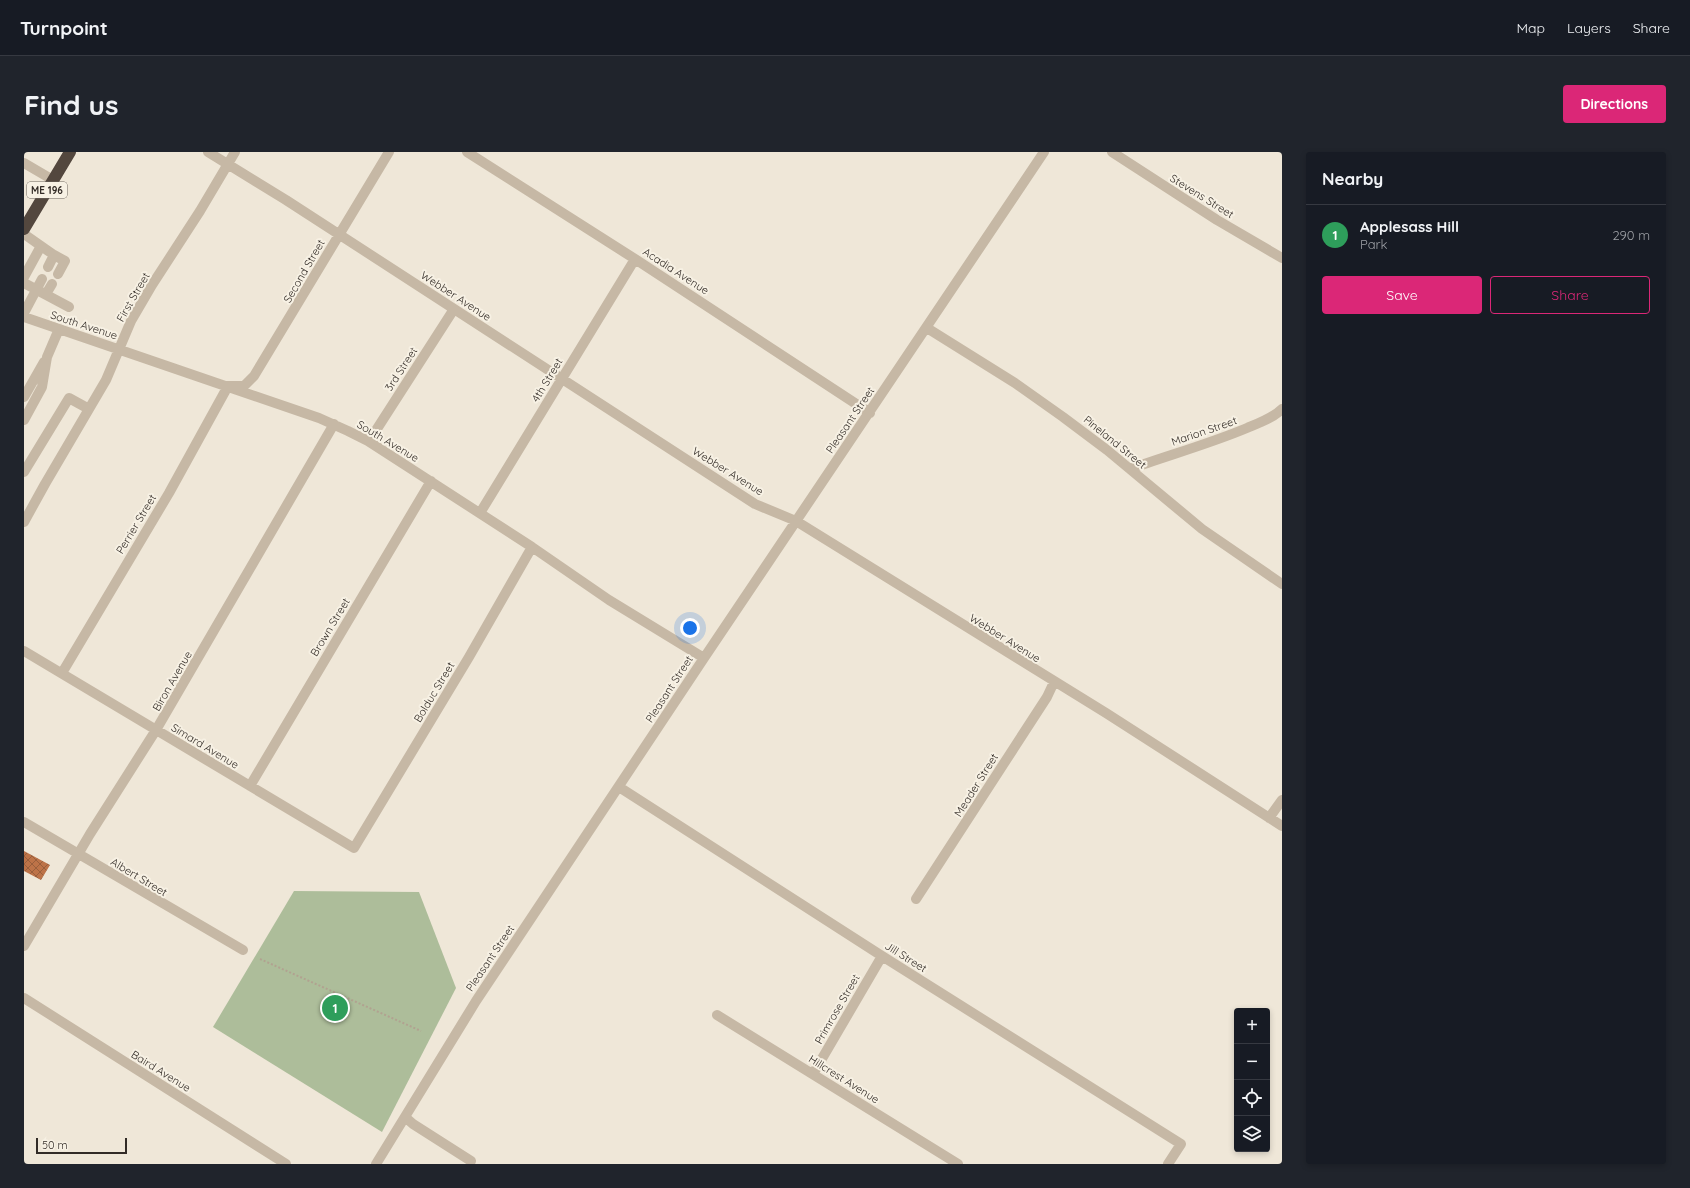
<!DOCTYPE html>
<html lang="en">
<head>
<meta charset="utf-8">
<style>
	:root { --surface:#171b24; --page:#20242c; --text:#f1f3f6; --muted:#9ea1a6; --line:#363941; --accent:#db2777 }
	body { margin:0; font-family:Quicksand,sans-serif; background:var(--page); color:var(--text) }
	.controls { position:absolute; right:12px; bottom:12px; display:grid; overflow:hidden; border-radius:4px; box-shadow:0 2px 6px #0003 }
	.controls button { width:36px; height:36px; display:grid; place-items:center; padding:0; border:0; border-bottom:1px solid var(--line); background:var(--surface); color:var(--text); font:20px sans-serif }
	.scale { position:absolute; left:12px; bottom:10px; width:91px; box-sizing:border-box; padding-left:4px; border:2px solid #322b26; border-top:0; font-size:11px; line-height:14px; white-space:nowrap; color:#322b26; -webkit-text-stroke:3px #f7f1e4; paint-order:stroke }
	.you { position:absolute; left:666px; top:476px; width:14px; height:14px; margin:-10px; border:3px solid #fff; border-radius:50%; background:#1a73e8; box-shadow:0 0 0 6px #1a73e833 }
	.badge { display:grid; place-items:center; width:26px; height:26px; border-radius:50%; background:var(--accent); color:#fff; font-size:13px; font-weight:700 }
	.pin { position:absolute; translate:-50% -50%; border:2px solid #fff; box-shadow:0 1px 4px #0006 }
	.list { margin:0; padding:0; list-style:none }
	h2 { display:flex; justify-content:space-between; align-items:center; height:52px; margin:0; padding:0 16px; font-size:17px }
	h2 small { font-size:13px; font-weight:400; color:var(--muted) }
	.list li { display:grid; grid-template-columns:26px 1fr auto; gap:12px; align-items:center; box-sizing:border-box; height:60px; padding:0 16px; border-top:1px solid var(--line) }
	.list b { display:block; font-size:15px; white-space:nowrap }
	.list p { margin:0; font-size:13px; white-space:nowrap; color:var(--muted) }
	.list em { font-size:13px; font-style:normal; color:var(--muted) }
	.actions { display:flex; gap:8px; padding:12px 16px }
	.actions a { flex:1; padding:9px 0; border:1px solid var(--accent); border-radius:4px; text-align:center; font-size:14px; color:var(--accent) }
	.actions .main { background:var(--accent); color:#fff }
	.icon { flex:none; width:22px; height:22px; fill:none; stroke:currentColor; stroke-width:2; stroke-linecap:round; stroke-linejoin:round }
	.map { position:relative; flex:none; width:1258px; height:1012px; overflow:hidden; border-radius:4px }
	header { display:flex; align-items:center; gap:24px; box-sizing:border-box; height:56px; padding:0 20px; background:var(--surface); border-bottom:1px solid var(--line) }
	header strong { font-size:19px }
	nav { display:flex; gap:22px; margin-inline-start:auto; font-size:14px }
	.intro { display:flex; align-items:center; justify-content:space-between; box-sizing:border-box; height:96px; padding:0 24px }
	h1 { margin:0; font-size:28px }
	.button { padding:10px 18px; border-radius:4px; background:var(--accent); color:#fff; font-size:14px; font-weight:700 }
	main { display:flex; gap:24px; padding:0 24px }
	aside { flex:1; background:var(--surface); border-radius:4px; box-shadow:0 2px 6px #0003 }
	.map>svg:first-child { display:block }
	.green { fill:#adbd9a }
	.building { fill:url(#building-cross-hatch) }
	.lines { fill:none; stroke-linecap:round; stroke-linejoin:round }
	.path { stroke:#b1a290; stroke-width:2; stroke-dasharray:2 2; stroke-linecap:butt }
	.minor { stroke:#c6b8a5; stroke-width:10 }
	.highway { stroke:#53473e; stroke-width:12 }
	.labels { text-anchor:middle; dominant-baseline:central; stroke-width:4; stroke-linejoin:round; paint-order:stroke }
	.shield { fill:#f7f1e4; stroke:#6d665f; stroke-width:1 }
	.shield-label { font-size:10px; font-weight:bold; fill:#322b26 }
	.street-label { font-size:11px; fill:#322b26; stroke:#f7f1e4 }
</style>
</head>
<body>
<header>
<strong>Turnpoint</strong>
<nav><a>Map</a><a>Layers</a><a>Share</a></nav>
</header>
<div class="intro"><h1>Find us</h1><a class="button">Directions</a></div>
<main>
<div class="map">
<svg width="1258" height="1012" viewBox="0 0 1258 1012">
	<defs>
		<pattern id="building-cross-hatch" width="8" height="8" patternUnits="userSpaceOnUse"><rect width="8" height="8" fill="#bd7348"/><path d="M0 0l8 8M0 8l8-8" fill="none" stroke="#9a5f3c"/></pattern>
	</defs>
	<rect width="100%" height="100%" fill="#efe7d8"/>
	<!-- green -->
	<path class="green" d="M270,739l125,1 37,96 -74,144 -169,-105z"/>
	<!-- building -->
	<path class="building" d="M0,699l26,14 -9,15 -17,-9z"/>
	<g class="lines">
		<!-- path -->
		<path class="path" d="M236,807l161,72"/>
		<!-- minor -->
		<path class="minor" d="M184,0l78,48 469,304 41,17 310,192 176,113
			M443,0l168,107 235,154
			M1088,0l105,68 65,38
			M0,11l29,17
			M0,82l30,21 -6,12
			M30,103l11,6 -7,13
			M0,125l17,-31
			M0,131l45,24
			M22,142l6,-10
			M0,161l18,-34
			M0,165l295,101 29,13 20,10 164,106 77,53 95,58
			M903,176l88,55 48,34 44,33 95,79 80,55
			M0,245l20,-35
			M0,268l18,-33 5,-30 12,-28
			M344,289l5,-6 81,-126
			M1106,317c39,-14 79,-25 117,-41 12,-5 26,-10 35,-19
			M0,320l45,-74 20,11
			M456,361l155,-254
			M0,370l21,-38 61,-104 25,-59 21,-36 48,-74 35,-59
			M0,499l330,197 115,-191 63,-110
			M38,521l107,-180 59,-107h16l10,-10 135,-224
			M226,634l181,-305
			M595,635l263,169 299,188 -13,20
			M1245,666l13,-18
			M0,670l219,128
			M892,747l131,-202 7,-15
			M0,794l66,-112 66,-104 178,-306
			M0,846l262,166
			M693,863l241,149
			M789,922l69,-118
			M381,965l8,7 58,37
			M352,1012l100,-163 228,-343 340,-506"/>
		<!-- highway -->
		<path class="highway" d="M0,77l46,-77"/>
	</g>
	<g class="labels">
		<!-- shield labels -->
		<rect class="shield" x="3" y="30" width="40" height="16" rx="3"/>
		<g class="shield-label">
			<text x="23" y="38">ME 196</text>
		</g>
		<!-- street labels -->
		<g class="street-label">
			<text transform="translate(1178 44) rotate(32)">Stevens Street</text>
			<text transform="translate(280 119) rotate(-60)">Second Street</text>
			<text transform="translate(652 119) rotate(33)">Acadia Avenue</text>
			<text transform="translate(432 144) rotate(33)">Webber Avenue</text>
			<text transform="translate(109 145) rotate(-60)">First Street</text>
			<text transform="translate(60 173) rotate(18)">South Avenue</text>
			<text transform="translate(377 217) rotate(-57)">3rd Street</text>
			<text transform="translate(523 228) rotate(-59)">4th Street</text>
			<text transform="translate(826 268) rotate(-56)">Pleasant Street</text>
			<text transform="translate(1180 279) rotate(-19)">Marion Street</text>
			<text transform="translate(364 289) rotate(31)">South Avenue</text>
			<text transform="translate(1091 290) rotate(39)">Pineland Street</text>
			<text transform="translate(704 319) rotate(32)">Webber Avenue</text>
			<text transform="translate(112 372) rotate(-59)">Perrier Street</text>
			<text transform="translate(306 475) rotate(-59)">Brown Street</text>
			<text transform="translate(981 486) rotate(32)">Webber Avenue</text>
			<text transform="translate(148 529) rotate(-60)">Biron Avenue</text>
			<text transform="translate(645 537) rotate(-57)">Pleasant Street</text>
			<text transform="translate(410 540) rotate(-59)">Bolduc Street</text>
			<text transform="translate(181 594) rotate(31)">Simard Avenue</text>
			<text transform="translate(952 633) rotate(-58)">Meader Street</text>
			<text transform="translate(115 725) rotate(31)">Albert Street</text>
			<text transform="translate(882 805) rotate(32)">Jill Street</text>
			<text transform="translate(466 806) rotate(-56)">Pleasant Street</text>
			<text transform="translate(813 857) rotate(-60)">Primrose Street</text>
			<text transform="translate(137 919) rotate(32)">Baird Avenue</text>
			<text transform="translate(820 927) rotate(32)">Hillcrest Avenue</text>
		</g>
	</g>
</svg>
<div class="controls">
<button>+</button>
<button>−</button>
<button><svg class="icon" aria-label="locate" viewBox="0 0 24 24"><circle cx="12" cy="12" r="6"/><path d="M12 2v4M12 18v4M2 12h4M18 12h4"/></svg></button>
<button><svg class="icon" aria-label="layers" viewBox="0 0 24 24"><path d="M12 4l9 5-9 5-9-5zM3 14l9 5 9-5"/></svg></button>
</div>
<div class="scale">50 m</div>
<div class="you"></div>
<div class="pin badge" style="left:311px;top:856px;background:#2e9e5b">1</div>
</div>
<aside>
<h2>Nearby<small></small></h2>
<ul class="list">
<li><span class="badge" style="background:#2e9e5b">1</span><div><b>Applesass Hill</b><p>Park</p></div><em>290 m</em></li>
</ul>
<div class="actions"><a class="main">Save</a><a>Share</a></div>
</aside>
</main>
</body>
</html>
